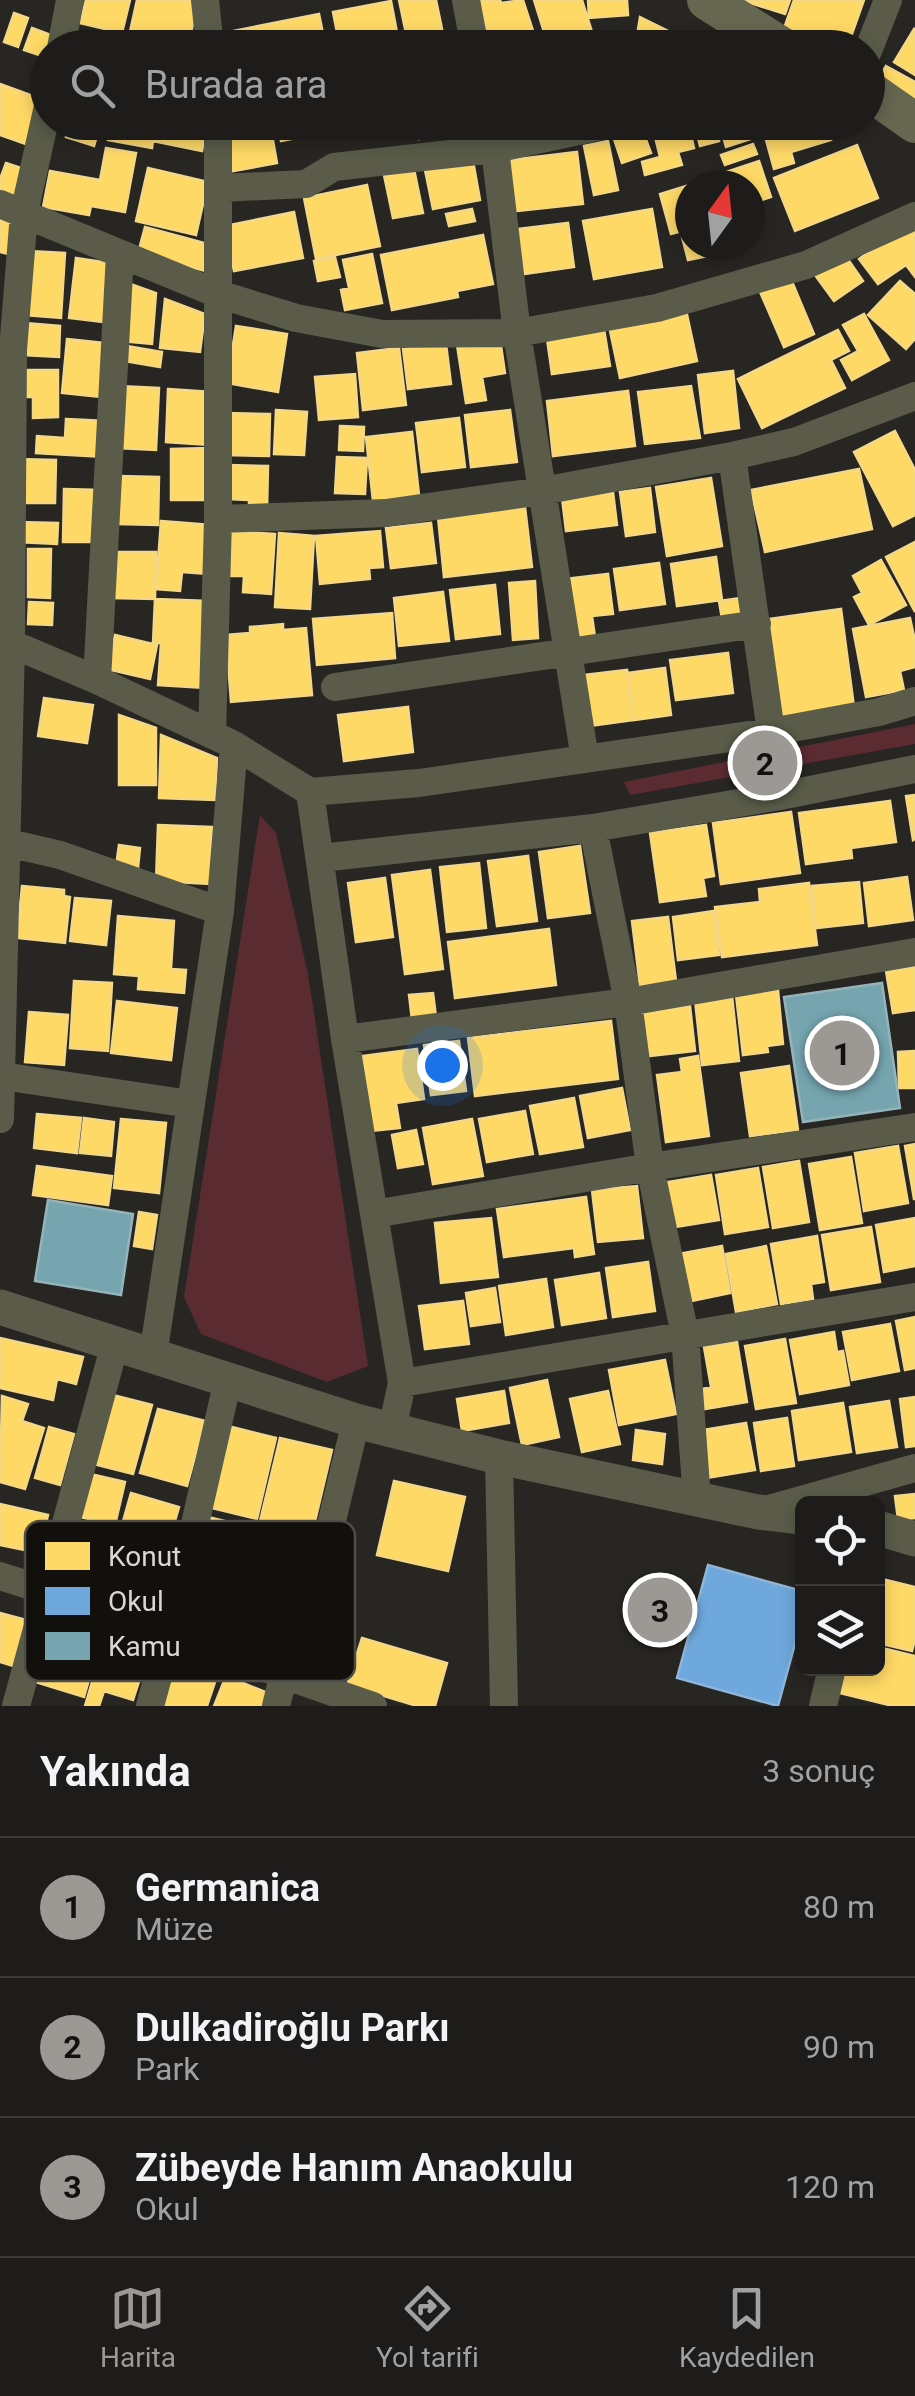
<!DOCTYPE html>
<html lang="tr">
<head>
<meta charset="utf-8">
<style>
	:root { --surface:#1e1c1a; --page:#262523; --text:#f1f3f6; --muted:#a1a1a2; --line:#3c3a39; --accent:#9c9994 }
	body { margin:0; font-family:Roboto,sans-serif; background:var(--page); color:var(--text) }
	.controls { position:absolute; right:30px; bottom:30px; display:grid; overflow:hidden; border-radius:15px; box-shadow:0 5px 15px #0003 }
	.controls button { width:90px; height:90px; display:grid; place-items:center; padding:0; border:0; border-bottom:2px solid var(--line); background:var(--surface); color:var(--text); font:50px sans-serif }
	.compass { position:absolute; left:675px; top:170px; width:90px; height:90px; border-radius:50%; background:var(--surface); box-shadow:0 5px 15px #0003; rotate:15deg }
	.you { position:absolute; left:442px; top:1065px; width:35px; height:35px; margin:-25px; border:8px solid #fff; border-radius:50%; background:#1a73e8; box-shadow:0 0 0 15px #1a73e833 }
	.badge { display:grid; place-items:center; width:65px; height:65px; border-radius:50%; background:var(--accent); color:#111; font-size:32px; font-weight:700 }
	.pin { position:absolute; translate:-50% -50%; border:5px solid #fff; box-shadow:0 2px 10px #0006 }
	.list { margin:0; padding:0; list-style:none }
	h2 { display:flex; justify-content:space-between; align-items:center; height:130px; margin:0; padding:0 40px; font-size:42px }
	h2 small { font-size:32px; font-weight:400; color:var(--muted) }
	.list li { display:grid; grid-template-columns:65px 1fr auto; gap:30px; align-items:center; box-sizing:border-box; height:140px; padding:0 40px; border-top:2px solid var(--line) }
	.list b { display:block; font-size:38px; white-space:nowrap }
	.list p { margin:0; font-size:32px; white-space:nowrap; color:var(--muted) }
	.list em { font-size:32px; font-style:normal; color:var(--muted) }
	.icon { flex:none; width:55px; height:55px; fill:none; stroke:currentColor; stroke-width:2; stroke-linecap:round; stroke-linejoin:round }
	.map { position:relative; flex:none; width:915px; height:1706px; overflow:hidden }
	.search { position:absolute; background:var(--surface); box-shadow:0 5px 15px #0003; left:30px; right:30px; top:30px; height:110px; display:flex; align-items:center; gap:25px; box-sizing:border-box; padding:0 35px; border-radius:55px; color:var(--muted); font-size:38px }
	.sheet { height:550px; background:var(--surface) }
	nav { display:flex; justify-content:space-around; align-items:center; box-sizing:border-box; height:140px; border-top:2px solid var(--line); background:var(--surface); font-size:28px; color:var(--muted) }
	nav a { display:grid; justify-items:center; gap:5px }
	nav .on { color:var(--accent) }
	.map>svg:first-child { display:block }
	.green { fill:#5b2b32 }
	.homes { fill:#ffd966; stroke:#f4d886; stroke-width:2.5 }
	.schools { fill:#6fa8dc; stroke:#8fb6d9; stroke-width:2.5 }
	.public { fill:#76a5af; stroke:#94b4ba; stroke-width:2.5 }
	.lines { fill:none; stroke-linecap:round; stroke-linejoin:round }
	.minor { stroke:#5a5c49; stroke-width:28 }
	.tertiary { stroke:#5a5c49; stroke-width:35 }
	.secondary { stroke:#656750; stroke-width:40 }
	.key { fill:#12100d; stroke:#4e4c48; stroke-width:2.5 }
	.key-label { font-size:28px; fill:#dad7d2 }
</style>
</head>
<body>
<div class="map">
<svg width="915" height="1706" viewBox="0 0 915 1706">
	<rect width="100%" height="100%" fill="#282622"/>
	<!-- green -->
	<path class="green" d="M915,724v20l-285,51 -6,-13z
		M260,815l16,18 32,141 60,392 -41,16 -126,-48 -17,-37z"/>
	<!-- homes -->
	<path class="homes" d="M86,0h44l-8,33 -42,-10z
		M137,0l62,1 -12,47h-14l-44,-12z
		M399,0h37l10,48h-37z
		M478,0h22l1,3 22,-3 13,40 -26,8h-18z
		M534,0h48l11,35 -37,13h-7z
		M588,0h39l1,15 -39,3z
		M741,0h49l-5,14z
		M794,0h70l-17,48h-30l-35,-14z
		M391,1l9,47h-60l-7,-36z
		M14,13l14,5 -10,29 -14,-5z
		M319,14l7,34h-106l-2,-14z
		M640,17l63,31h-68z
		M32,28l27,10 -3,10h-8v10l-24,-8z
		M914,29l1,1v45l-21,-13z
		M886,66l29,16v20l-38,-21z
		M0,84l47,17 -16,45 -31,-11z
		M71,122h30l-7,24 -28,-9z
		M111,122h96l-5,29 -49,-10 -1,7 -44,-8z
		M277,122h85l1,3 -82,16z
		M416,122h46l1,9 -44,8z
		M681,122h7l6,26 -16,4 4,13 -37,10 -3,-13 18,-5 -7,-28z
		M694,122h21l4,19 -19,5z
		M719,122h30l5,16 -28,9z
		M784,122h42l5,18 -40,12 3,11 -20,6 -11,-40z
		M271,129l6,34 -49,9 -7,-33z
		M642,129l9,24 -29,10 -8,-24z
		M608,141l10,49 -24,5 -10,-49z
		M753,144l4,10 -32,11 -4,-10z
		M857,145l21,53 -83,33 -21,-53z
		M106,148l30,5 -11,59 -34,-6 -2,9 -46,-8 7,-36 50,9z
		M577,152l6,52 -75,8 -6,-51z
		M472,155l8,45 -47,9 -9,-44z
		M759,161l12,36 -21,7v-19h-36l-3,-8z
		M6,163l24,8 -10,26 -20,-7v-11z
		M148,168l60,14 -12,53 -60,-14z
		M414,169l9,44 -30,5 -9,-43z
		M705,180l2,5h-17v44l-19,5 -11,-40z
		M367,185l13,61 -64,13 -12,-61z
		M472,209l3,12 -26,5 -3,-12z
		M652,209l10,58 -68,12 -11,-58z
		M294,212l9,46 -69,13 -9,-45z
		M915,218v59l-9,-12 -28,19 -19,-25z
		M0,220l14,2 -6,32 -8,-2z
		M568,223l6,44 -50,7 -7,-45z
		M145,227l70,19 -6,26 -71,-19z
		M483,235l10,49 -36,7 1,6 -66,13 -11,-55z
		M690,235v10h21l2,10 -25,5 -6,-23z
		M29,251l36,2 -4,65 -36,-3z
		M372,254l10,49 -37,7 -4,-20 8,-2 -6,-28z
		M845,255l18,26 -29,20 -19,-26z
		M335,257l5,20 -22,4 -4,-20z
		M76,258l34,5 -6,59 -35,-4z
		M788,272l26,62 -30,13 -27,-62z
		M900,281l15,13v45l-9,10 -38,-34z
		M125,282l31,11 -4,51 -31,-3z
		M165,299l40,15 -5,38 -40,-4z
		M686,310l11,51 -77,17 -11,-52z
		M864,314l25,46 -37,20 -11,-20 17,-9 -15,-26z
		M25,323l35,3 -1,31 -36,-2z
		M603,323l7,43 -58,8 -6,-42z
		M236,326l51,8 -9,58 -51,-9z
		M838,330l11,21 -18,9 14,28 -83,40 -24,-49z
		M67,339l39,4 -6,54 -38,-4z
		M500,339l5,34 -23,4 4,23 -20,3 -9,-58z
		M446,344l5,40 -43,5 -5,-40z
		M127,346l35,6 -2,15 -36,-6z
		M399,348l7,57 -43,5 -6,-57z
		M21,370h37v47l-25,1v-21h-12z
		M733,371l6,57 -34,5 -7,-58z
		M355,374l3,43 -39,3 -4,-43z
		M119,386l40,2 -3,62 -40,-2z
		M691,386l9,52 -55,6 -7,-52z
		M168,389l44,3 -3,53 -43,-3z
		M628,391l7,55 -82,10 -6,-55z
		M276,410l31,2 -3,43 -30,-1z
		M510,410l7,52 -46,5 -6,-52z
		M227,413l43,1 -1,42 -43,-1z
		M459,418l6,49 -43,5 -6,-49z
		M66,419l40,2 -2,36 -68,-4 1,-17 28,2z
		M340,426l24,1 -1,24 -24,-1z
		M895,431l20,39v45l-22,11 -39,-74z
		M412,432l7,63 -46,6 -7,-64z
		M210,448v52h-39v-51z
		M337,457l30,1 -2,36 -30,-1z
		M15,459l41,1 -1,43h-41z
		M228,465l40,1 -1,44h-18v-10l-22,-1z
		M859,469l13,60 -107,23 -14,-62z
		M118,476l41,1 -1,48 -41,-1z
		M711,478l11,68 -55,10 -11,-69z
		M650,488l5,44 -29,4 -6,-44z
		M64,489l37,1 -1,52h-37z
		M613,492l4,33 -51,6 -4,-33z
		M525,507l7,60 -88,10 -6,-60z
		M161,521l50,4 -4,49 -25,-2 -2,19 -24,-2z
		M18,522l40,1 -1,21 -40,-2z
		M431,523l5,40 -45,5 -5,-40z
		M229,531l46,3 -4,60 -28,-2 1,-16h-17z
		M380,531l3,36 -14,1 1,11 -50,5 -4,-48z
		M279,533l35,3 -4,73 -35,-2z
		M915,542v70l-29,-55z
		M28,549h23l-1,49 -22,-1z
		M112,552h44l-1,47 -44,-1z
		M716,557l6,43 -45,6 -6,-42z
		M881,560l25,45 -37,20 -15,-28 8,-4 -9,-17z
		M659,563l6,41 -45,6 -6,-41z
		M608,574l5,40 -21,2 3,21 -24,3 -7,-61z
		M535,581l3,57 -25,2 -4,-57z
		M495,585l5,49 -44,5 -6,-49z
		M443,592l6,49 -50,5 -5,-48z
		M741,598l3,18 -22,3 -3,-18z
		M155,599l54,2 -4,87 -47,-3 3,-42h-8z
		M29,602l24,1 -1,22 -24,-1z
		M841,609l13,98 -79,10 -13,-97z
		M392,613l3,45 -78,7 -4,-46z
		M910,618l5,23v26l-15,4 4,19 -38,7 -13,-68z
		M283,624v6l23,-2 6,67 -81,7 -5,-67 24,-2v-6z
		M115,635l42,10 -7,34 -43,-10z
		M728,653l5,40 -57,7 -6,-40z
		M665,668l6,47 -37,5 -7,-47z
		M627,670l7,50 -45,6 -6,-51z
		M44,698l49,7 -6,38 -49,-7z
		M408,707l5,45 -69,9 -6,-46z
		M119,715l37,13v57h-37z
		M161,735l56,23 -2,42 -56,-2z
		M915,795v44l-2,1 -7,-44z
		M890,801l6,41 -45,6 1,10 -46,6 -7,-51z
		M791,812l9,61 -79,11 -8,-61z
		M158,825l54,2 -2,57 -54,-3z
		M706,825l8,51 -11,2 3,18 -46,6 -10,-69z
		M119,845l21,3 -2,20 -22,-2z
		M580,846l10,67 -42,5 -9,-66z
		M528,856l9,65 -40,5 -9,-65z
		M479,863l7,65 -39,4 -7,-65z
		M430,870l13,99 -38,5 -13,-99z
		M907,877l6,43 -44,6 -5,-43z
		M385,878l8,59 -37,5 -8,-59z
		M859,882l4,41 -47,5 -4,-42z
		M809,883l8,62 -95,12 -7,-50 45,-5 -1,-13z
		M22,886l42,4v6l6,1 -5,46 -48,-5z
		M75,898l36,3 -5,44 -36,-4z
		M714,911l5,44 -41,5 -5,-43z
		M118,916l56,5 -3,48 15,1 -2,23 -46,-4 1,-13 -25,-2z
		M668,917l8,64 -36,5 -8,-65z
		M549,929l7,56 -101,13 -7,-56z
		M915,967v43l-22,3 -7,-42z
		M74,981l38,2 -4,68 -38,-3z
		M778,990l5,54 -16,2 1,6 -25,3 -7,-60z
		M433,993l3,24 -24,3 -3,-25z
		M732,996l7,65 -37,4 -7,-65z
		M117,1001l60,7 -6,52 -60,-7z
		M690,1006l5,45 -55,6 -5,-45z
		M29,1012l39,3 -4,50 -39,-3z
		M611,1021l7,58 -143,17 -7,-58z
		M459,1041l7,50 -35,4 -7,-50z
		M417,1049l7,50 -28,4 4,25 -28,3 -10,-75z
		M915,1051v37h-16l-1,-36z
		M698,1056l11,80 -43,6 -9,-67 25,-3 -2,-13z
		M789,1066l9,64 -48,6 -9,-63z
		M622,1088l8,42 -42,8 -8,-42z
		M574,1098l9,49 -43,7 -10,-48z
		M525,1111l8,43 -46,8 -8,-43z
		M37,1114l44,4 -4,35 -43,-5z
		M84,1118l30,4 -3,34 -31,-3z
		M121,1119l45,4 -7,70 -45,-5z
		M472,1119l11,57 -50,8 -10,-56z
		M416,1130l7,34 -25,4 -6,-33z
		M915,1144v55h-1l-9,-53z
		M898,1146l10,57 -44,8 -9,-58z
		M851,1157l11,66 -42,7 -11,-66z
		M799,1161l10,61 -36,6 -10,-61z
		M37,1166l75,10 -4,29 -75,-10z
		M758,1168l10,59 -43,7 -9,-59z
		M711,1175l8,45 -50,8 -7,-45z
		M637,1186l6,52 -45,4 -6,-52z
		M586,1197l8,57 -19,3 -1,-9 -70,9 -7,-48z
		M139,1212l18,3 -5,34 -18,-3z
		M491,1218l7,59 -57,6 -6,-60z
		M915,1218v48l-31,6 -8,-47z
		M871,1227l9,55 -49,8 -9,-55z
		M817,1236l7,46 -13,2 2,15 -32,5 -10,-60z
		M722,1246l8,47 -48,10 -9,-48z
		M766,1246l11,58 -41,8 -10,-58z
		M648,1262l7,49 -42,6 -7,-49z
		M599,1273l7,45 -44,7 -7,-45z
		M546,1279l7,48 -47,8 -7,-49z
		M495,1288l5,34 -29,4 -5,-33z
		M463,1301l6,43 -44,5 -6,-43z
		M915,1317v51l-10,2 -9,-49z
		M890,1324l9,47 -47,9 -9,-48z
		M834,1332l3,20 6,-1 6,34 -49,9 -10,-54z
		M0,1338l83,19 -7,27 -19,-5 -4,21 -53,-12z
		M785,1339l11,64 -40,6 -11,-63z
		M737,1342l10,60 -42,7 -3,-20 9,-2 -7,-40z
		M665,1360l11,54 -57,11 -10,-55z
		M547,1380l12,57 -37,8 -12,-57z
		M504,1391l5,32 -47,8 -5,-32z
		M608,1391l12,53 -38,8 -12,-53z
		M105,1393l47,12 -19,69 -47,-12z
		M2,1396l26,8 -6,17 22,7 -19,61 -25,-7z
		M915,1397v49l-9,1 -6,-48z
		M889,1401l8,46 -40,6 -7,-46z
		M843,1403l8,49 -52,8 -7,-49z
		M158,1409l47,12 -18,65 -47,-13z
		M787,1418l7,48 -33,5 -7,-48z
		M746,1423l9,47 -49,8 -9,-47z
		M228,1426l48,12 -19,81 -49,-12z
		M49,1427l25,7 -14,51 -25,-7z
		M636,1430l29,4 -3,30 -29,-4z
		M280,1438l52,12 -20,84 -52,-13z
		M86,1473l39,9 -10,43 -39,-9z
		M394,1481l71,16 -17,74 -71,-16z
		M131,1493l48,14 -11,38 -48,-13z
		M915,1494v24l-17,2 -3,-24z
		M0,1504l48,11 -9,38 -39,-8z
		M208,1517l42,10 -14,63 -42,-10z
		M878,1578l37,9v52l-3,12 -30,-7 2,-9 -6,-2z
		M0,1613l26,7 -13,46 -13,-4z
		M48,1626l52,16 -16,55 -52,-16z
		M362,1638l85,25 -12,43h-18l-70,-21z
		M104,1641l44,13 -15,46 -29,-9 -5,15h-14z
		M878,1647l37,9v50h-22l-53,-13 6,-25h32z
		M167,1660l50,16 -10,30h-52z
		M226,1676l49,20 -4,10h-57z"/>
	<!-- schools -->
	<path class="schools" d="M708,1565l94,26v27l-24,88 -101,-28z"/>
	<!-- public -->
	<path class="public" d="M882,983l18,125 -97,14 -19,-125z
		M48,1200l85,14 -12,81 -86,-14z"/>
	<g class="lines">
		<!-- minor -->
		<path class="minor" d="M205,0l5,48
			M466,0l9,48
			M61,48l9,-48
			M868,51l20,-51
			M490,122l5,27 22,184 68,426
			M219,188l87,-4 28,-17 161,-18 125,-27
			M0,204l218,90 78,24 86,16 135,-1 140,-25 149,-43 109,-49
			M732,456l39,276
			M218,519l168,-6 156,-22 190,-35 62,-14 121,-46
			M0,639l97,41 137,65 76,47 35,247 57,344 -10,47
			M97,680l23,-426
			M335,687l422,-63
			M212,735l6,-216v-397
			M310,792l109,-9 352,-51 108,-20 36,-11
			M593,828l35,174 22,165 35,168 12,165
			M0,841l60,14 160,56
			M321,858l272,-30 187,-32 135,-27
			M345,1039l283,-37 287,-50
			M2,1076l188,28
			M0,1119l11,-476 2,-293 11,-137 24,-107
			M374,1214l276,-47 265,-40
			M153,1356l67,-445 14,-166
			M402,1383l513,-86
			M499,1457l5,249
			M769,1509l146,-41
			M0,1576c126,39 248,88 373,130
			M16,1706l99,-362
			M150,1706l20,-73 58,-253
			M276,1706l21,-86 19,-33 40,-166
			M823,1706l9,-38"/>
		<!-- tertiary -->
		<path class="tertiary" d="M0,1307l356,114 143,36 259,55 44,5
			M878,1528l37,11"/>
		<!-- secondary -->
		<path class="secondary" d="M707,0l76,48
			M868,90l47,33"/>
	</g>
	<!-- legend -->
	<rect x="25" y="1521" width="330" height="160" rx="15" class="key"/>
	<rect x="45" y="1542" width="45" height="28" fill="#ffd966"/>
	<rect x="45" y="1587" width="45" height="28" fill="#6fa8dc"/>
	<rect x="45" y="1632" width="45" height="28" fill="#76a5af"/>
	<g class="key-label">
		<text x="108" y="1566">Konut</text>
		<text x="108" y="1611">Okul</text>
		<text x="108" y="1656">Kamu</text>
	</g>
</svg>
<div class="controls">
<button><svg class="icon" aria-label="locate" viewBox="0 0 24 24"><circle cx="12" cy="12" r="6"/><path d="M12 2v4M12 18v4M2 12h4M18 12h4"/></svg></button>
<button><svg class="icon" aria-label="layers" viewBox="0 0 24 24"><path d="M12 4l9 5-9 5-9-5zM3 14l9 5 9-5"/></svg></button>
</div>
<svg class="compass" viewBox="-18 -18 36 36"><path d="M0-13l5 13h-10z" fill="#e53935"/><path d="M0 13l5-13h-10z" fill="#a1a1a2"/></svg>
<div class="you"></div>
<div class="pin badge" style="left:842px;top:1053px">1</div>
<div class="pin badge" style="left:765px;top:763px">2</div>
<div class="pin badge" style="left:660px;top:1610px">3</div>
<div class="search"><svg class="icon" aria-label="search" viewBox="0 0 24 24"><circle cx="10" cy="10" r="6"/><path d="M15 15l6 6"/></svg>Burada ara</div>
</div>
<section class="sheet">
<h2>Yakında<small>3 sonuç</small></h2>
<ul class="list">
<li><span class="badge">1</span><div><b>Germanica</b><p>Müze</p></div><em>80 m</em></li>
<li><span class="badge">2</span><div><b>Dulkadiroğlu Parkı</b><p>Park</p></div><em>90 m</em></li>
<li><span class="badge">3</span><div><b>Zübeyde Hanım Anaokulu</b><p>Okul</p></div><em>120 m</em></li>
</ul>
</section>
<nav>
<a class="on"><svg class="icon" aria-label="map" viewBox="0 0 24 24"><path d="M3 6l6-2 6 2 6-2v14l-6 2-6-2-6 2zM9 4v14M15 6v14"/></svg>Harita</a>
<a><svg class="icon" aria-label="directions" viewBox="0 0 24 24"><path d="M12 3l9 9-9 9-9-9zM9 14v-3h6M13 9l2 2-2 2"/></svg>Yol tarifi</a>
<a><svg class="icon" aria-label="saved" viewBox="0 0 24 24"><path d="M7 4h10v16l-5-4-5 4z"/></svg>Kaydedilen</a>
</nav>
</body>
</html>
